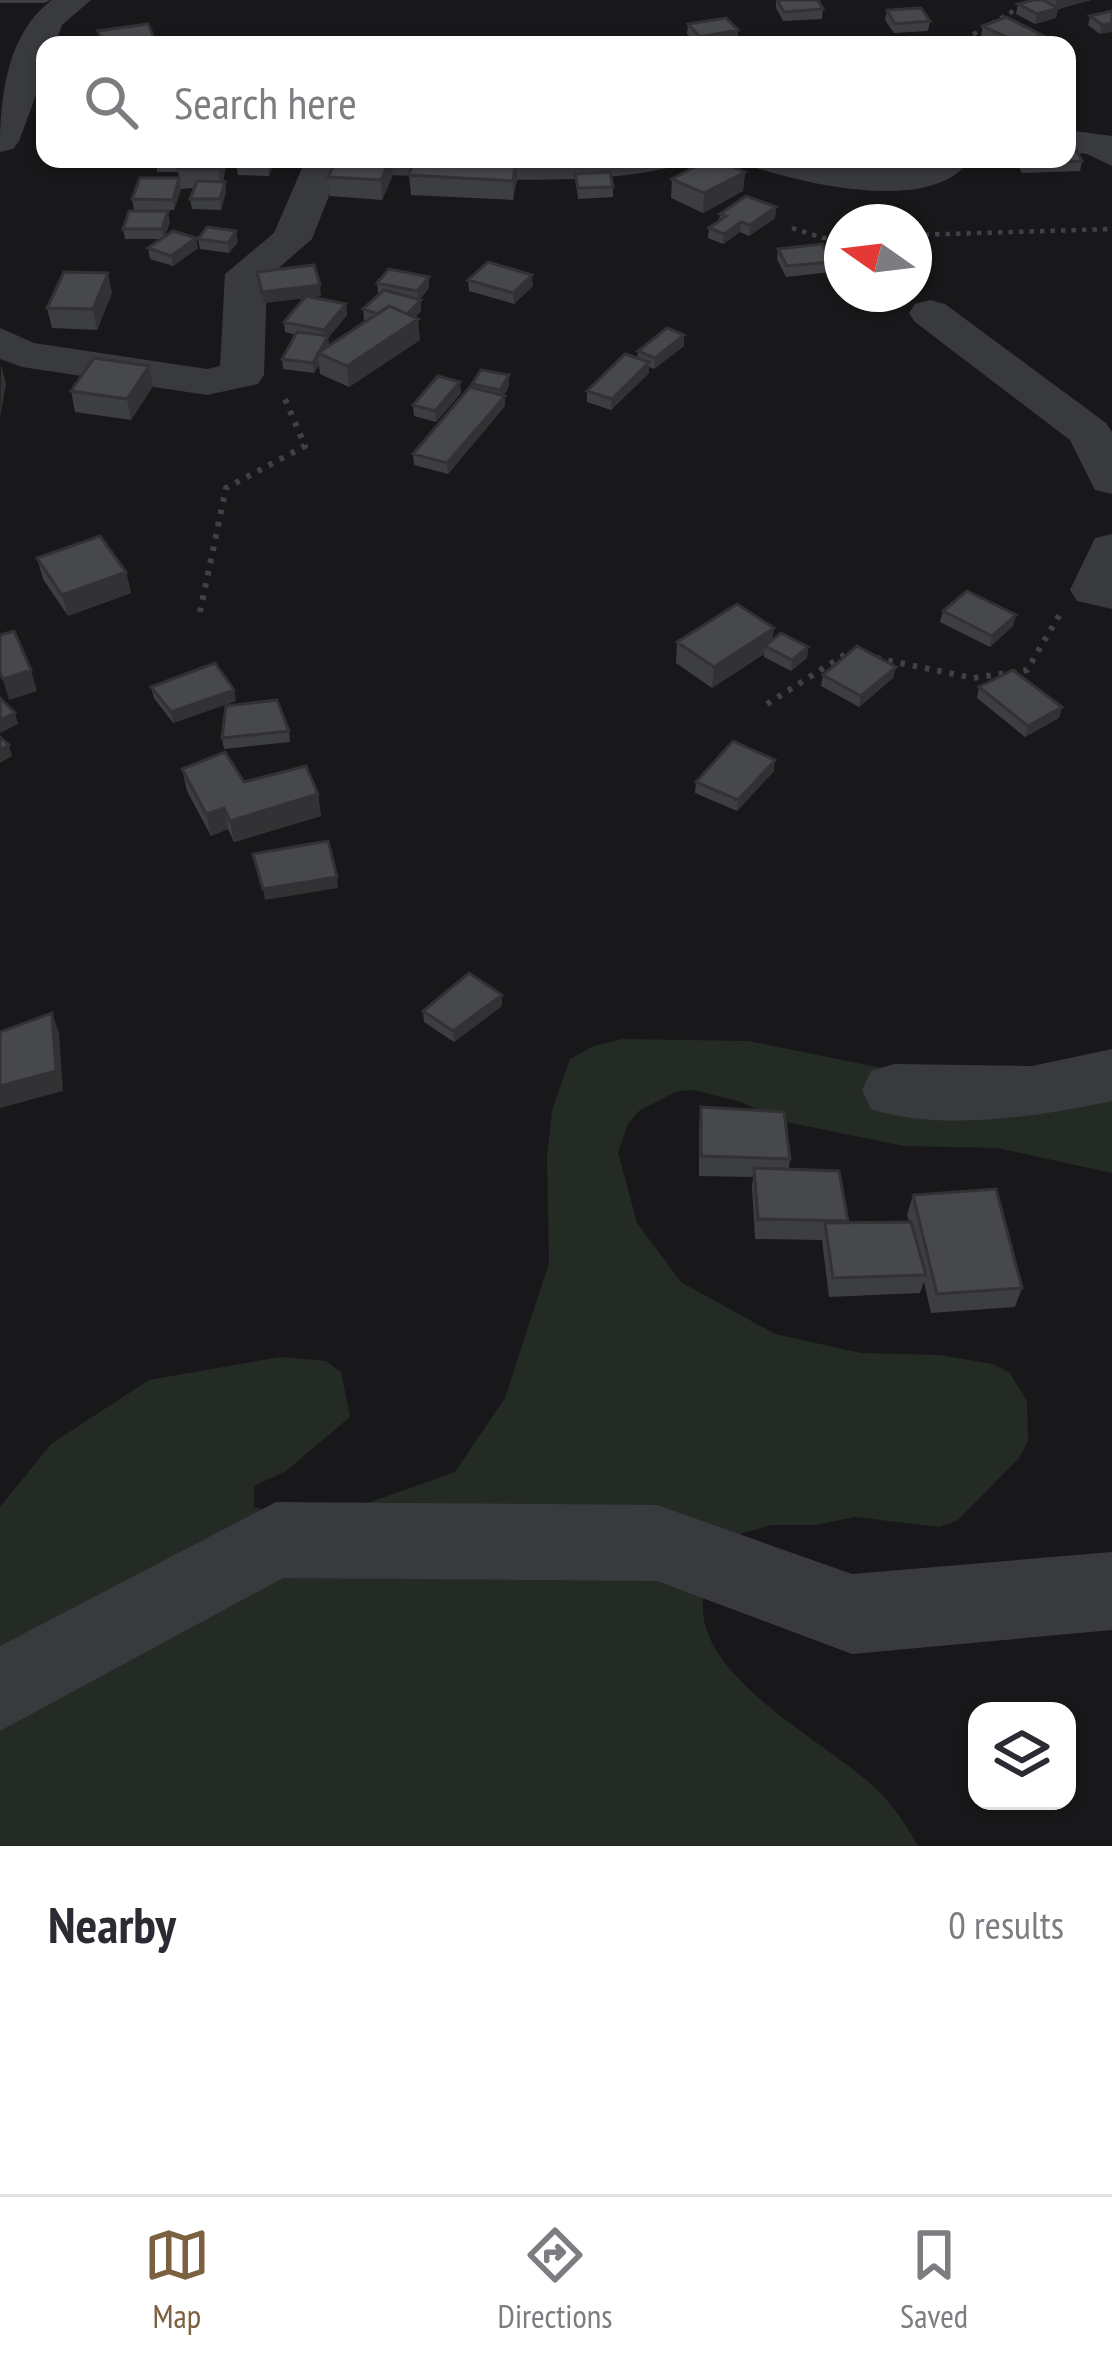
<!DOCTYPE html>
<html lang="en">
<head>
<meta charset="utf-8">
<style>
	:root { --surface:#fff; --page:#f7f7f7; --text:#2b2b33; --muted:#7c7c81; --line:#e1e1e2; --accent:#7b613f }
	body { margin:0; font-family:"PT Sans Narrow",sans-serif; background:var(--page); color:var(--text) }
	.controls { position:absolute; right:36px; bottom:36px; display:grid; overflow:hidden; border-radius:24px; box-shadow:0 3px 9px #0004 }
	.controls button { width:108px; height:108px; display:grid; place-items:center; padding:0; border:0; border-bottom:3px solid var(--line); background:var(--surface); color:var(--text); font:60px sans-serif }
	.compass { position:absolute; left:824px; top:204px; width:108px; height:108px; border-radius:50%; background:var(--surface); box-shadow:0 3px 9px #0004; rotate:284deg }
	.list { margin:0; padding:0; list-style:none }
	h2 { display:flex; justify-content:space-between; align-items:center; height:156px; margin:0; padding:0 48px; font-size:51px }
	h2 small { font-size:39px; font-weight:400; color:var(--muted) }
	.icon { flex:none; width:66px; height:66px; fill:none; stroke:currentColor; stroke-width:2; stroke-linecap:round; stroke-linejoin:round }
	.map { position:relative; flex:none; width:1112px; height:1846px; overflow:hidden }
	.search { position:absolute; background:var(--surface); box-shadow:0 3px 9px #0004; left:36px; right:36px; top:36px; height:132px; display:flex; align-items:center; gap:30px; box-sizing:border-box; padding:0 42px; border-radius:24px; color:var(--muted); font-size:45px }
	.sheet { height:348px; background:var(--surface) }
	nav { display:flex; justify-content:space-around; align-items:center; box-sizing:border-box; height:168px; border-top:3px solid var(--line); background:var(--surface); font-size:33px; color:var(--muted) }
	nav a { display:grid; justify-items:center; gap:6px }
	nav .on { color:var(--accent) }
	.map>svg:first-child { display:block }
	.green { fill:#242b25 }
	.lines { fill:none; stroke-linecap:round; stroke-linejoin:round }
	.path-far1 { stroke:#404145; stroke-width:4.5; stroke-dasharray:4.5 6; stroke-linecap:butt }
	.path { stroke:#404145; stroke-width:6; stroke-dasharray:4.5 8; stroke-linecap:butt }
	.minor { fill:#393a3e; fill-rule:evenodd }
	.wall { fill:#3d3e41 }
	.shaded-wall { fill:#323235 }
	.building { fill:#47484c; stroke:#323235; stroke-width:3 }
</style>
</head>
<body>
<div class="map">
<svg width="1112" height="1846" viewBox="0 0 1112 1846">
	<rect width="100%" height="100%" fill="#18181a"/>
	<!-- green -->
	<path class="green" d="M623,1039l125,2 213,43 151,3v86l-114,-25 -94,-2 -118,-24 -45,-20 -47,-12 -17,1 -38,20 -11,13 -10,28 19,71 44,59 94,52 86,19 79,2 52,9 17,8 18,29 1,40 -9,17 -61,62 -18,7 -85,-10 -40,8h-44l-34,10c-10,18 -32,45 -34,66 -7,77 124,141 171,186 18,17 32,37 44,59h-918v-339l51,-63 98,-64 131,-23 46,4 15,11 9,45 -64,54 -32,15v21l35,9 59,-6 107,-38 50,-74 44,-135 -2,-106 5,-47 18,-51 24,-13z"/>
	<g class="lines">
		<!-- path-far1 -->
		<path class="path-far1" d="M955,45l67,-39 2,-6
			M792,228l31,10 19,-1
			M914,235l198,-6"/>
		<!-- path -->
		<path class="path" d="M200,612l26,-124 79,-42 -23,-54
			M876,658l97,20 54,-8 33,-56
			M767,704l82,-52 7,2"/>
		<!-- minor -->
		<path class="minor" d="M52,0h39l-29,25 -7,20h-10v26l-26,70 -6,8 -13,3c0,-53 6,-118 52,-152z
			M1067,130l45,6v30l-25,-12 -20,-2z
			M306,159h372l-6,8c-93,23 -235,8 -334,6l-26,66 -45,39 -3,97 -6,9 -51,11 -185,-28 -22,-8v-31l34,15 173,26 13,-3 5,-92 49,-41z
			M747,159l163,7 14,-7h47c-38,56 -165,25 -218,8z
			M930,300l15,4 161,119 6,9v62l-17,-4 -25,-50 -155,-118 -6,-9 6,-9z
			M1112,534v75l-35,-8 -7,-11 25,-52z
			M1112,1049v52c-70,15 -172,31 -241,8l-9,-19 9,-19 23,-7 138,2z
			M276,1502l381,3 195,69 260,-22v78l-260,24 -195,-73 -374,-3 -283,153v-85z"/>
	</g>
	<!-- wall -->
	<path class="wall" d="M0,0h50l-5,3h-45z
		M776,0l47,9 -1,10 -39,2 -7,-13z
		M1034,0h57l-33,9 -2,9 -21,6 -19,-10 2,-10z
		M887,10l43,11 -2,10 -34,2 -9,-13z
		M1112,11l-12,23 -12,-9 2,-9z
		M688,24l50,16 -40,5 -11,-11z
		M983,26l58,18 -41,1 -19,-9z
		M45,66v20l-5,-1 -2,-10z
		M156,159h71l-4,23 3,10 -5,18 -29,-1 -2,-10 4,-11 -13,1 -7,21h-40l-2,-11 47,-21 -1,-6h-21z
		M239,159h36l-6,17 -31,-1 -2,-10z
		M1015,159h52l15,2 -2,10 -58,2z
		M516,160l1,19 -4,21 -102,-5 -2,-20z
		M745,172l-2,19 -40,22 -32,-15 1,-19z
		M575,174l38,13v10l-35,2z
		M393,175l-11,25 -52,-4 -2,-19z
		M776,207l-1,11 -26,18 -9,-4 -17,12 -15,-6 1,-10 10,-7 1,-7z
		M170,222l-5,14 33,12 -25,18 -23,-7 -2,-11 12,-9h-35l-2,-10z
		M198,239l40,3 -9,11 -29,-4z
		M778,249l54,13 -1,10 -45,5 -9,-18z
		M257,272l64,24 -10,1 35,7 1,11 -19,23 1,8 38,-25 -3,-1 -1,-11 17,-15 -2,-1 -1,-10 52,-6v11l-10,12 2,11 -6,6 5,23 -71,47 -29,-13 -1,-9 -5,8 -31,-4 -1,-10 14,-24 -11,-3 -1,-10 21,-24 -41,5z
		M468,280l65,6 -19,18 -45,-13z
		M112,293l-15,37 -45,-2 -5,-20z
		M684,346l-30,23 -5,-2v6l-38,37 -24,-8v-11l50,-33 1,-7z
		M149,366l4,20 -22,34 -56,-8 -4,-21z
		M509,375v11l-5,9 1,11 -57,68 -34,-9 -1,-11 59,-67v-3z
		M461,393l-25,29 -22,-6 -1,-11z
		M37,558l89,14 5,21 -63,23 -25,-37z
		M943,611l70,15 -23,21 -50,-25z
		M774,628l-2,12 36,7 -1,11 -16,13 -27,-14v-3l-52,34 -36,-25 1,-21z
		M896,667l-3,11 -34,29 -38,-21 2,-11z
		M151,687l85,14 -63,22 -19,-25z
		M979,687l83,20 -3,11 -34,19 -48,-39z
		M289,731l1,11 -66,7 -2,-11z
		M182,769l136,25 3,22 -87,26 -6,-13 -17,7 -24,-45z
		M774,771l-37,40 -42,-18 1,-11z
		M502,995v11l-48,36 -30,-20 -1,-11z
		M701,1107l89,52 -1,10 59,52v2l61,-1 -2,-7 6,-20 109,93 -7,19 -84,6 -7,-31 -4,11 -91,4 -7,-57 -67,-1 -3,-52 1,-10 -54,-1v-49z"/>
	<!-- shaded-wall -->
	<path class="shaded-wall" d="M1057,0h34l-33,9 -2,9 -21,6 2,-10 18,-5z
		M1112,23v9l-12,2 2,-9z
		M738,30v10l-39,5 1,-8z
		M1042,35l-1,9 -23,1 1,-2z
		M220,159h7l-6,29 -3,-19z
		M270,159h5l-6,17 -1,-10z
		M390,159h2l1,16 -11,25 -1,-20z
		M516,160l1,19 -4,21v-19z
		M745,172l-2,19 -40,22 1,-20z
		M179,178l2,11 -7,21 -1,-10z
		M225,182l1,10 -5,18 -1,-11z
		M776,207l-1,11 -26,18 1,-11z
		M168,211l2,11 -6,17 -2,-10z
		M741,222l-1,10 -17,12 1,-10z
		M236,231l2,11 -9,11 -1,-10z
		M196,238l2,10 -25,18 -2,-10z
		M108,273l4,20 -15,37 -4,-21z
		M532,275l1,11 -19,18 -1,-11z
		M429,277v11l-11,14 -1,-11z
		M320,285l1,11 -57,7 -2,-11z
		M421,300v11l-19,19 16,-11 2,21 -71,47 -2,-21z
		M346,304l1,11 -19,23 1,9 -11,6 7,-12 -1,-11z
		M684,335v11l-30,23 1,-11z
		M318,354l1,11 -5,8 -1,-10z
		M649,362v11l-38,37 1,-11z
		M1,364l5,20 -6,34z
		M149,366l4,20 -22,34 -4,-21z
		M509,375v11l-9,14v-10z
		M460,382l1,11 -25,29 -1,-11z
		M505,396v10l-57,68 -1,-11z
		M126,572l5,21 -63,23 -6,-21z
		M1016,615l-3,11 -23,21 2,-11z
		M774,628l-3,21 -6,-3 -1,8 -52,34 2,-21z
		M808,647l-1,11 -16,13 1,-11z
		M896,667l-3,11 -34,29 2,-11z
		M31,670l6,21 -28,9 -6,-21z
		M234,690l2,11 -63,22 -2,-11z
		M1062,707l-3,11 -34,19 3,-11z
		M15,713l3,11 -18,9v-13z
		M9,745l3,11 -12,7v-13z
		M775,760l-1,11 -37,40 1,-11z
		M318,794l3,22 -87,26 -4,-21z
		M224,808l4,21 -17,7 -5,-22z
		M337,877l1,11 -73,12 -2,-11z
		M502,995v11l-48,36 -1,-11z
		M52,1013l7,20 4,58 -63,17v-22z"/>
	<!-- building -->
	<path class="building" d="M777,0h41l5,9 -39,3z
		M1034,0h9l15,8 -21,6 -19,-10z
		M921,8l9,13 -35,3 -8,-14z
		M1112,11v12l-10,2 -12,-9z
		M1006,17l36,18 -23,8 -36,-17z
		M726,18l12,12 -38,7 -12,-13z
		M148,24l9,21h-53l-6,-14z
		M1067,141h4l11,20 -58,2 -2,-4h45z
		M156,159h23v2l-24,1z
		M180,159h40l-2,10h-40z
		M239,159h31l-2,7 -32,-1z
		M337,159h53l-9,21 -53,-3z
		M414,159h78l24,1 -3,21 -104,-6z
		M709,159h6l30,13 -41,21 -32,-14z
		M610,172l3,15 -35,1 -3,-14z
		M140,178h39l-6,22 -41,-1z
		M197,181l28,1 -5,17h-30z
		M746,196l30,11 -26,18 -9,-3 -17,12 -15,-6 17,-12 -6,-2z
		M129,211h39l-6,18h-39z
		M207,227l29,4 -8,12 -30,-4z
		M173,231l23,7 -25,18 -23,-8z
		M822,244l10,18 -45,4 -9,-17z
		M488,262l44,13 -19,18 -45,-13z
		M314,265l6,20 -58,7 -5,-20z
		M389,269l40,8 -12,14 -40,-8z
		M64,272l44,1 -15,36 -46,-1z
		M384,290l37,10 -14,14 -18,-8 -11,8 -15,-5z
		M306,296l40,8 -22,26 -40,-8z
		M389,306l29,13 -71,47 -29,-13z
		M667,328l17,7 -29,23 -17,-7z
		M297,332l31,4 -15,27 -31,-4z
		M625,354l24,8 -37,37 -25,-8z
		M94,358l55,8 -22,33 -56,-8z
		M481,370l28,5 -9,15 -28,-6z
		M438,376l22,6 -25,29 -22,-6z
		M470,387l35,9 -58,67 -34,-9z
		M100,536l26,36 -64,23 -25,-37z
		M967,591l49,24 -24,21 -49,-25z
		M737,604l37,24 -60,39 -37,-25z
		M14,631l17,39 -28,9 -3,-7v-37z
		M781,633l27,14 -16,13 -27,-14z
		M857,646l39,21 -35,29 -38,-21z
		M215,663l19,27 -63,22 -20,-25z
		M1013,670l49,37 -34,19 -49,-39z
		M0,698l15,15 -15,7z
		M277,700l12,31 -67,7 4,-32z
		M0,737l9,8 -9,5z
		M733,741l42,19 -37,40 -42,-18z
		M225,752l19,30 62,-16 12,28 -88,27 -6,-13 -18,6 -24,-45z
		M328,841l9,36 -74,12 -10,-35z
		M469,973l33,22 -49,36 -30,-20z
		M52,1013l4,58 -56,15v-54z
		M701,1107l83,5 6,47 -89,-3z
		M754,1168l85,3 9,50 -90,-2z
		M996,1189l26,99 -85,6 -24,-99z
		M911,1222l15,53 -93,3 -8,-55z"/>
</svg>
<div class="controls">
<button><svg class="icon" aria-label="layers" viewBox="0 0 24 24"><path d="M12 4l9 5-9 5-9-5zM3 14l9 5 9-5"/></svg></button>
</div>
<svg class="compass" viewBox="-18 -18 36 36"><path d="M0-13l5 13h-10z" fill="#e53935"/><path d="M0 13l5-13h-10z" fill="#7c7c81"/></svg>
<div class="search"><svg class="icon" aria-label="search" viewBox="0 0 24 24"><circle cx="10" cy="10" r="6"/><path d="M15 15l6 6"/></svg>Search here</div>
</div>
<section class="sheet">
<h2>Nearby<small>0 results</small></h2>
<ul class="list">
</ul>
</section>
<nav>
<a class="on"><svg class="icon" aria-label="map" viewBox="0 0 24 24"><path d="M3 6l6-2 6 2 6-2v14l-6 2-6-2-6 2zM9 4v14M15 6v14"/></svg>Map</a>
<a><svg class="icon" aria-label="directions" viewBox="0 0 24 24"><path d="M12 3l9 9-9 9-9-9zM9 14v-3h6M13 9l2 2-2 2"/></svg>Directions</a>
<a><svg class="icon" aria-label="saved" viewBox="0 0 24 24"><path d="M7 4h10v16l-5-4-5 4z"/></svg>Saved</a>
</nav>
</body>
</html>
